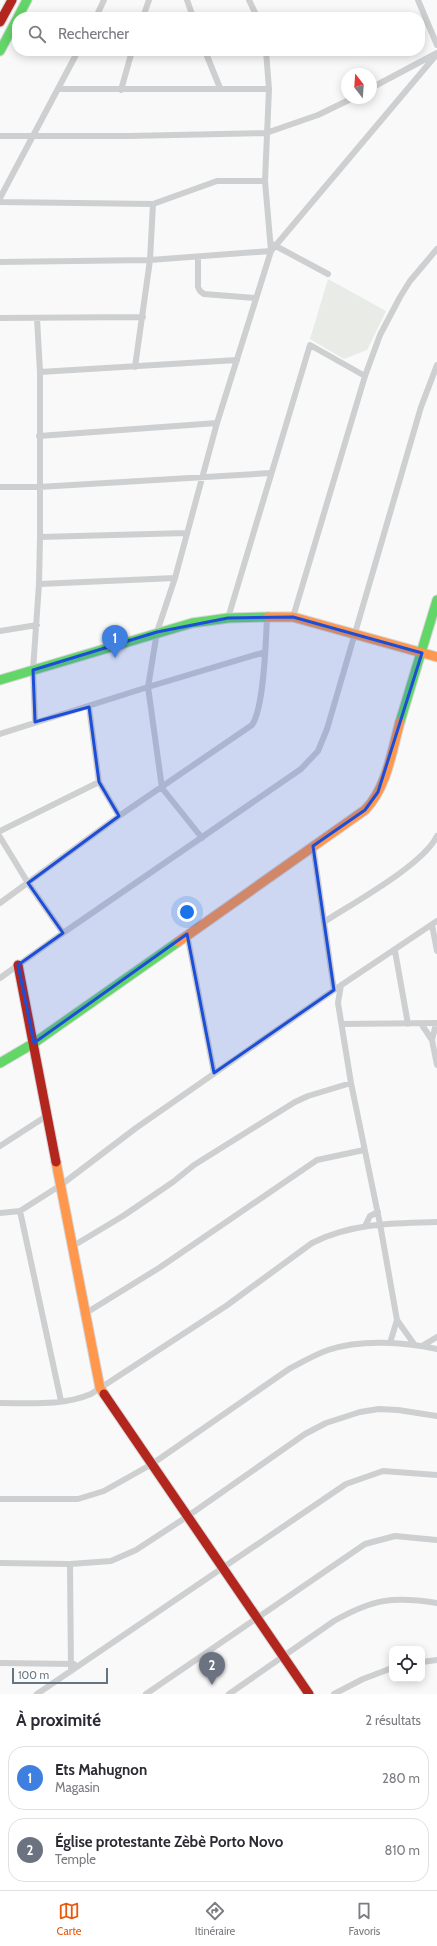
<!DOCTYPE html>
<html lang="fr">
<head>
<meta charset="utf-8">
<style>
	:root { --surface:#fff; --page:#f2f2f3; --text:#2b2b33; --muted:#7c7c81; --line:#e1e1e2; --accent:#ea580c }
	body { margin:0; font-family:Cabin,sans-serif; background:var(--page); color:var(--text) }
	.controls { position:absolute; right:12px; bottom:12px; display:grid; overflow:hidden; border-radius:8px; box-shadow:0 2px 10px #0003 }
	.controls button { width:36px; height:36px; display:grid; place-items:center; padding:0; border:0; border-bottom:1px solid var(--line); background:var(--surface); color:var(--text); font:20px sans-serif }
	.compass { position:absolute; left:341px; top:68px; width:36px; height:36px; border-radius:50%; background:var(--surface); box-shadow:0 2px 10px #0003; rotate:343deg }
	.scale { position:absolute; left:12px; bottom:10px; width:96px; box-sizing:border-box; padding-left:4px; border:2px solid #657683; border-top:0; font-size:11px; line-height:14px; white-space:nowrap; color:#657683; -webkit-text-stroke:3px #fff; paint-order:stroke }
	.you { position:absolute; left:187px; top:912px; width:14px; height:14px; margin:-10px; border:3px solid #fff; border-radius:50%; background:#1a73e8; box-shadow:0 0 0 6px #1a73e833 }
	.badge { display:grid; place-items:center; width:26px; height:26px; border-radius:50%; background:var(--accent); color:#fff; font-size:13px; font-weight:700 }
	.pin { position:absolute; translate:-50% -33px; filter:drop-shadow(0 1px 2px #0008) }
	.pin::after { content:''; position:absolute; top:21px; width:14px; height:12px; background:inherit; clip-path:polygon(0 0,100% 0,50% 100%) }
	.list { margin:0; padding:0; list-style:none }
	h2 { display:flex; justify-content:space-between; align-items:center; height:52px; margin:0; padding:0 16px; font-size:17px }
	h2 small { font-size:13px; font-weight:400; color:var(--muted) }
	.list li { display:grid; grid-template-columns:26px 1fr auto; gap:12px; align-items:center; box-sizing:border-box; height:64px; margin:0 8px 8px; padding:0 8px; border:1px solid var(--line); border-radius:16px }
	.list b { display:block; font-size:15px; white-space:nowrap }
	.list p { margin:0; font-size:13px; white-space:nowrap; color:var(--muted) }
	.list em { font-size:13px; font-style:normal; color:var(--muted) }
	.icon { flex:none; width:22px; height:22px; fill:none; stroke:currentColor; stroke-width:2; stroke-linecap:round; stroke-linejoin:round }
	.map { position:relative; flex:none; width:437px; height:1694px; overflow:hidden }
	.search { position:absolute; background:var(--surface); box-shadow:0 2px 10px #0003; left:12px; right:12px; top:12px; height:44px; display:flex; align-items:center; gap:10px; box-sizing:border-box; padding:0 14px; border-radius:16px; color:var(--muted); font-size:15px }
	.sheet { height:196px; background:var(--surface) }
	nav { display:flex; justify-content:space-around; align-items:center; box-sizing:border-box; height:56px; border-top:1px solid var(--line); background:var(--surface); font-size:11px; color:var(--muted) }
	nav a { display:grid; justify-items:center; gap:2px }
	nav .on { color:var(--accent) }
	.map>svg:first-child { display:block }
	.green { fill:#e8ebe6 }
	.lines { fill:none; stroke-linecap:round; stroke-linejoin:round }
	.fast-casing { stroke:#d5d6d7; stroke-width:11 }
	.slow-casing { stroke:#d5d6d7; stroke-width:11 }
	.jam-casing { stroke:#d5d6d7; stroke-width:11 }
	.street { stroke:#cecfd0; stroke-width:6 }
	.fast { stroke:#63d668; stroke-width:9 }
	.slow { stroke:#ff974d; stroke-width:9 }
	.jam { stroke:#b3261e; stroke-width:9 }
	.marked { fill:#1d4ed8; fill-opacity:0.2; stroke:#1d4ed8; stroke-width:3; stroke-linejoin:round }
</style>
</head>
<body>
<div class="map">
<svg width="437" height="1694" viewBox="0 0 437 1694">
	<rect width="100%" height="100%" fill="#f9f9f9"/>
	<!-- green -->
	<path class="green" d="M328,279l58,32 -19,39 -23,9 -34,-20z"/>
	<g class="lines">
		<!-- fast casing -->
		<g class="fast-casing">
			<path id="fast" d="M18,17l9,-17
				M0,51l17,-32
				M0,680l192,-57 36,-5 40,-1
				M400,722l37,-122
				M0,1063l34,-20 144,-101"/>
		</g>
		<!-- slow casing -->
		<g class="slow-casing">
			<path id="slow" d="M268,617h25l144,40
				M178,942l187,-132c22,-22 27,-60 35,-88
				M56,1162l44,226 4,6"/>
		</g>
		<!-- jam casing -->
		<g class="jam-casing">
			<path id="jam" d="M0,22l12,-22
				M18,965l38,197
				M104,1394l205,300"/>
		</g>
		<!-- street -->
		<path class="street" d="M187,0l6,17
			M249,0l8,17
			M418,0l19,45
			M96,17l8,-17
			M143,17l6,-17
			M205,51l15,37
			M371,88l66,-35
			M58,89h211
			M121,90l11,-39
			M0,136h129l137,-3 52,-18 35,-17
			M0,198l78,-147
			M0,202l153,2 64,-23h48
			M272,244l56,30
			M198,257v30l2,4 4,3 51,4
			M0,262l150,-2 121,-9 166,-197
			M0,318l143,-1
			M135,367l15,-107 3,-56
			M40,372l197,-12
			M39,436l178,-13
			M0,487h39l232,-14
			M40,537l147,-4
			M39,584l136,-6
			M293,617l72,-241 15,-41 20,-38 10,-16 27,-32
			M228,618l82,-273 55,31
			M0,631l37,-6
			M89,707l10,75 20,34
			M35,722l-2,-52 6,-86 1,-47v-165l-3,-54
			M0,734l148,-47 117,-35
			M0,831l99,-49
			M0,837l28,46 35,50
			M202,838l-40,-50 -14,-101 9,-55 18,-54 42,-155 54,-172 -6,-70 4,-92 -3,-38
			M313,846l21,144
			M0,903l119,-87 133,-91c12,-17 14,-85 15,-108
			M324,922c29,-19 99,-57 113,-86
			M432,925l5,26
			M187,934l27,139
			M395,951l13,73
			M0,978l63,-45 238,-164 17,-18 9,-22 94,-322 16,-42
			M341,985l-3,18 13,80 29,141 17,96 -7,23
			M342,1024l95,-1
			M422,1025l10,15 5,25
			M432,1040l4,-16
			M0,1146l48,-31
			M20,1211l41,190
			M0,1213l20,-2 41,-26 75,-57 198,-138 103,-69
			M365,1226l5,-10 8,-4
			M73,1246l50,-30 50,-34 21,-17 101,-63 13,-6 43,-13
			M86,1313l73,-45 158,-108 47,-10
			M397,1320l17,24
			M422,1346l15,-9
			M0,1403c30,0 63,3 91,-9l135,-88 86,-63c39,-20 82,-20 125,-21
			M0,1499h78l26,-8 48,-27 137,-95c13,-7 25,-14 39,-19 33,-11 76,-8 109,-1
			M0,1563l70,1 41,-3 25,-11 52,-34 117,-82 21,-11 34,-11 19,-3 19,1 39,6
			M70,1564l1,107
			M422,1662l15,-2
			M0,1663l74,1
			M37,1694l309,-210 37,-13 54,4
			M146,1694l219,-150 30,-8 42,4
			M229,1694l105,-73c39,-22 59,-25 103,-18
			M334,1694l29,-15 29,-11"/>
		<!-- fast -->
		<use href="#fast" class="fast"/>
		<!-- slow -->
		<use href="#slow" class="slow"/>
		<!-- jam -->
		<use href="#jam" class="jam"/>
	</g>
	<!-- marked area -->
	<path class="marked" d="M293,617l129,36 -44,139 -13,18 -52,36 21,144 -120,83 -27,-139 -153,109 -16,-78 45,-32 -35,-50 91,-67 -20,-34 -10,-75 -54,15 -2,-52 124,-38 71,-14z"/>
</svg>
<div class="controls">
<button><svg class="icon" aria-label="locate" viewBox="0 0 24 24"><circle cx="12" cy="12" r="6"/><path d="M12 2v4M12 18v4M2 12h4M18 12h4"/></svg></button>
</div>
<svg class="compass" viewBox="-18 -18 36 36"><path d="M0-13l5 13h-10z" fill="#e53935"/><path d="M0 13l5-13h-10z" fill="#7c7c81"/></svg>
<div class="scale">100 m</div>
<div class="you"></div>
<div class="pin badge" style="left:115px;top:658px;background:#3f7fe0">1</div>
<div class="pin badge" style="left:212px;top:1685px;background:#6b7280">2</div>
<div class="search"><svg class="icon" aria-label="search" viewBox="0 0 24 24"><circle cx="10" cy="10" r="6"/><path d="M15 15l6 6"/></svg>Rechercher</div>
</div>
<section class="sheet">
<h2>À proximité<small>2 résultats</small></h2>
<ul class="list">
<li><span class="badge" style="background:#3f7fe0">1</span><div><b>Ets Mahugnon</b><p>Magasin</p></div><em>280 m</em></li>
<li><span class="badge" style="background:#6b7280">2</span><div><b>Église protestante Zèbè Porto Novo</b><p>Temple</p></div><em>810 m</em></li>
</ul>
</section>
<nav>
<a class="on"><svg class="icon" aria-label="map" viewBox="0 0 24 24"><path d="M3 6l6-2 6 2 6-2v14l-6 2-6-2-6 2zM9 4v14M15 6v14"/></svg>Carte</a>
<a><svg class="icon" aria-label="directions" viewBox="0 0 24 24"><path d="M12 3l9 9-9 9-9-9zM9 14v-3h6M13 9l2 2-2 2"/></svg>Itinéraire</a>
<a><svg class="icon" aria-label="saved" viewBox="0 0 24 24"><path d="M7 4h10v16l-5-4-5 4z"/></svg>Favoris</a>
</nav>
</body>
</html>
